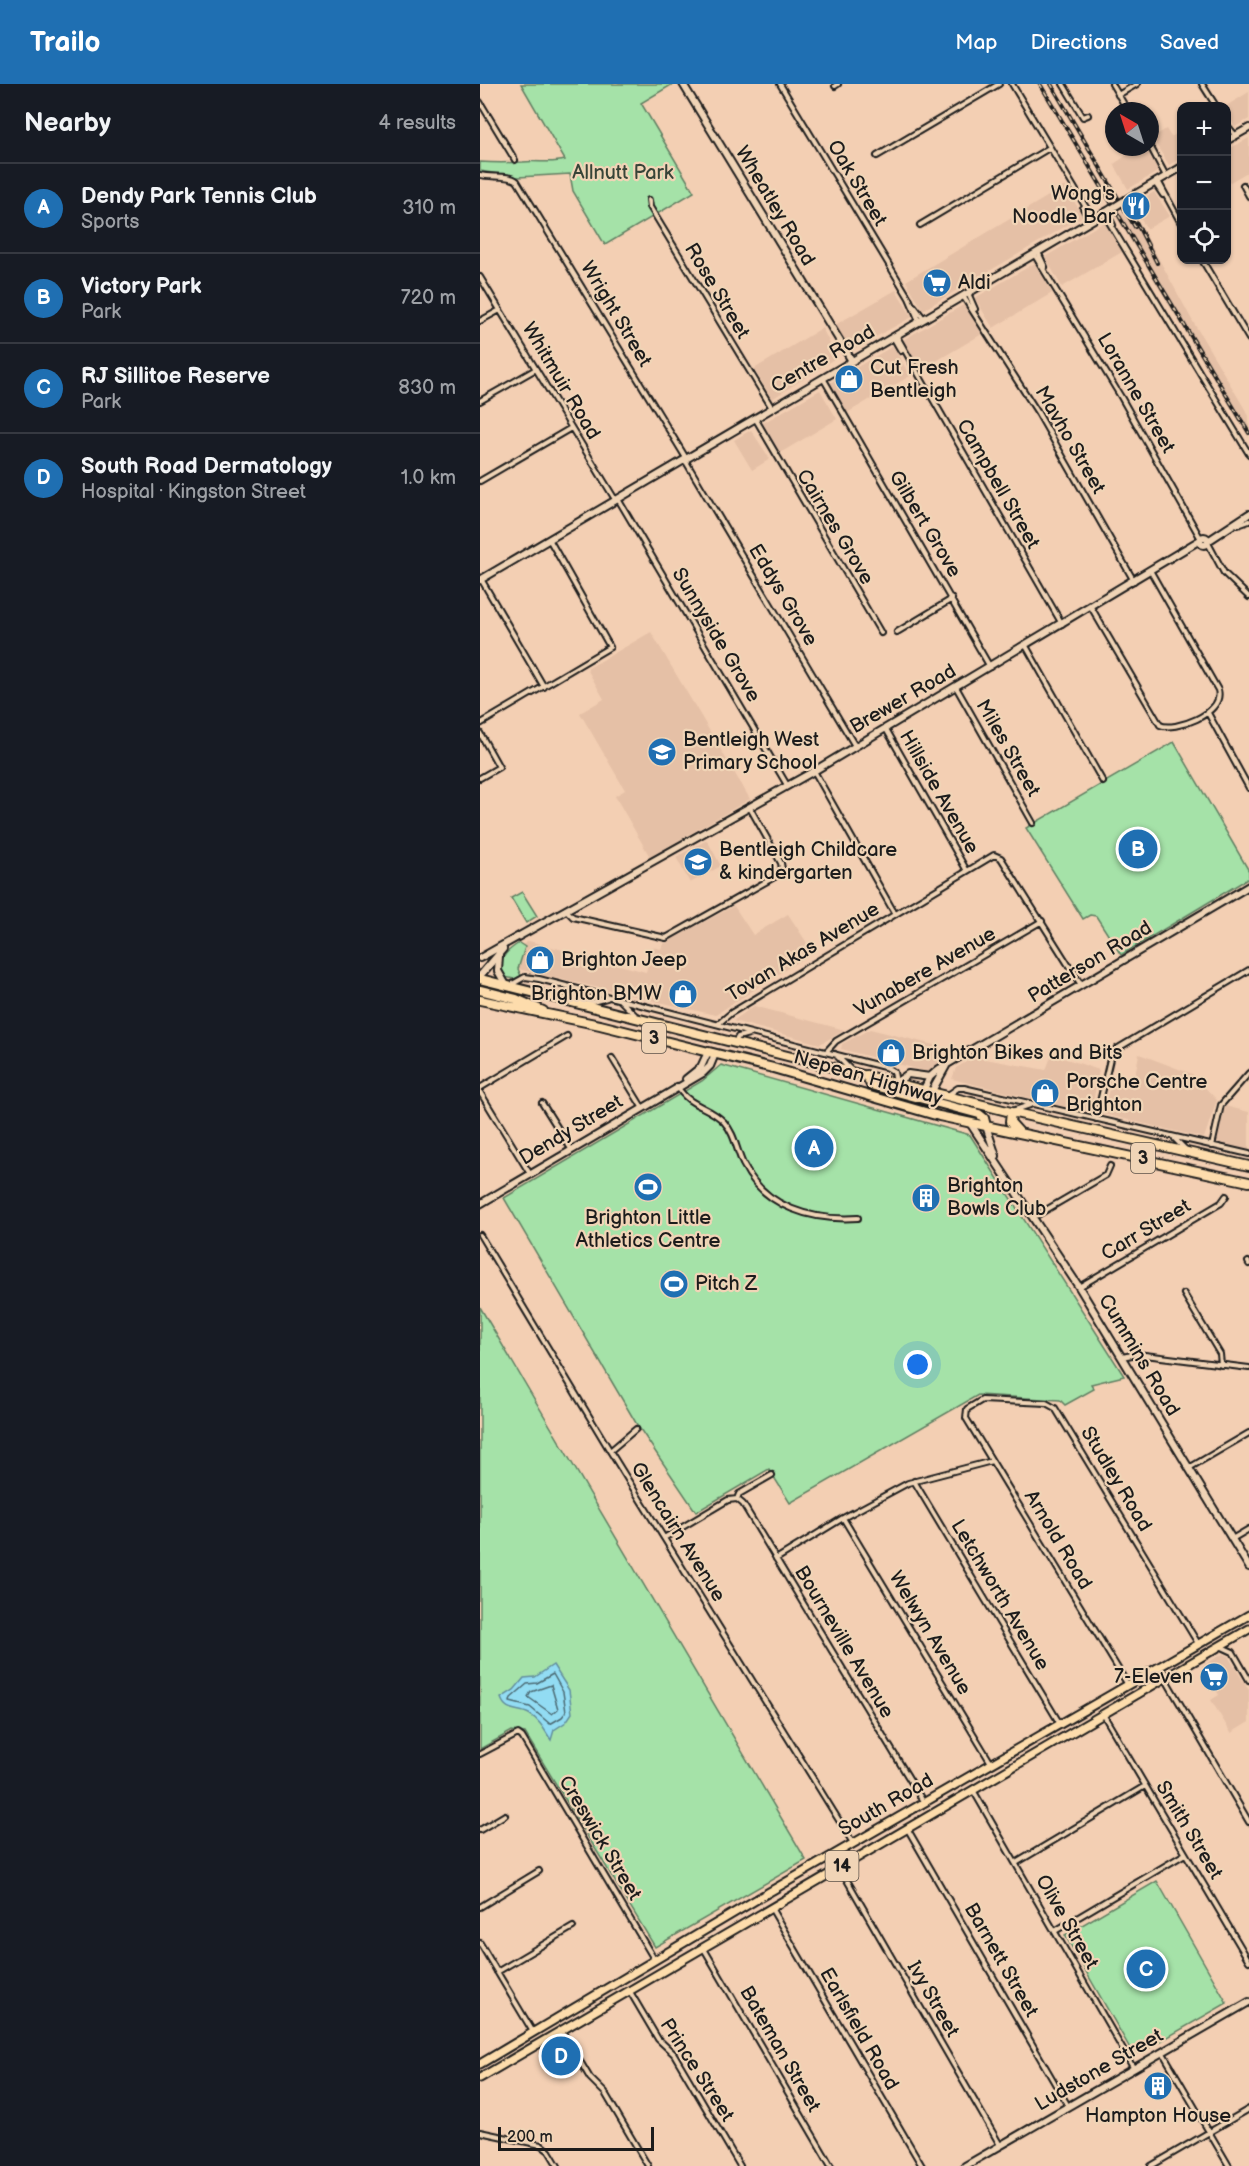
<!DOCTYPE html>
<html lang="en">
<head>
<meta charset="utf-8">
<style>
	:root { --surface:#171b24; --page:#20242c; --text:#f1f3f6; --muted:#9ea1a6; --line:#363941; --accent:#1f6fb2 }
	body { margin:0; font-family:"Balsamiq Sans",sans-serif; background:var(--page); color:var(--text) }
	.controls { position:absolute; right:18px; top:18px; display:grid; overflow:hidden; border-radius:12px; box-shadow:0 2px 4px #0004 }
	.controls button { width:54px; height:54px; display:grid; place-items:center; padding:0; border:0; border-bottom:2px solid var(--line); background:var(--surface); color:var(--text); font:30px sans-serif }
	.compass { position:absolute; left:625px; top:18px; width:54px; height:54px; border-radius:50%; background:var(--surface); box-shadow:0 2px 4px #0004; rotate:321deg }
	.scale { position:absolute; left:18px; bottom:15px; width:156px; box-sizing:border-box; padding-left:6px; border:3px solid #1c1c1c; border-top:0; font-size:16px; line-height:21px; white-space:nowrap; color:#1c1c1c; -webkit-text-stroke:4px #f0d4b6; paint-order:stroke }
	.you { position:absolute; left:438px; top:1281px; width:21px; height:21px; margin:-15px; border:4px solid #fff; border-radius:50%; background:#1a73e8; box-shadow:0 0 0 9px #1a73e833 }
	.badge { display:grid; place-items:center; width:39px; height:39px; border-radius:50%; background:var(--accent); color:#fff; font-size:20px; font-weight:700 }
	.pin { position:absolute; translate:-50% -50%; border:3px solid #fff; box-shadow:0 2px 6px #0006 }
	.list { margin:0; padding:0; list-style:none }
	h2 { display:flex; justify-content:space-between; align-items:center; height:78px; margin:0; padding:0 24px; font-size:26px }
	h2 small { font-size:20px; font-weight:400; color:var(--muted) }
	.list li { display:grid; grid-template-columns:39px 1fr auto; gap:18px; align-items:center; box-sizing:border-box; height:90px; padding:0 24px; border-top:2px solid var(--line) }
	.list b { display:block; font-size:22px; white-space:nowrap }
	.list p { margin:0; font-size:20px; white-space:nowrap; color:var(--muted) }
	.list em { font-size:20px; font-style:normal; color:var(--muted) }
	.icon { flex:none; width:33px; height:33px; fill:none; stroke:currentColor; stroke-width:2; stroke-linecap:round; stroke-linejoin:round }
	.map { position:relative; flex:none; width:769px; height:2082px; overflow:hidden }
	header { display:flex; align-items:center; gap:36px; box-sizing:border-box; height:84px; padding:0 30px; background:var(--accent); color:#fff }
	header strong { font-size:28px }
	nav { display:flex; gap:33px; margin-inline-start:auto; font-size:21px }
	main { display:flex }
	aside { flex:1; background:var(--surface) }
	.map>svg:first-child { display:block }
	.built { fill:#e5c0a6 }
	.green { fill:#a5e2a8; stroke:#607f62; stroke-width:1.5 }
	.water { fill:#92dcf3; stroke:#638f9d; stroke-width:1.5 }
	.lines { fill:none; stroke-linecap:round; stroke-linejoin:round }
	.shore { stroke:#4b6972; stroke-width:1.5 }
	.street-casing { stroke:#1c1c1c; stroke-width:8 }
	.secondary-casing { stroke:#1c1c1c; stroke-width:10 }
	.primary-casing { stroke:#1c1c1c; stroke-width:11 }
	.highway-casing { stroke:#1c1c1c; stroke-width:12 }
	.street { stroke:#f0d4b6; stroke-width:4 }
	.secondary { stroke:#f0d4b6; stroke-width:6 }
	.primary { stroke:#fddcac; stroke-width:7 }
	.highway { stroke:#fddcac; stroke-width:8 }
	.rail-casing { stroke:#1c1c1c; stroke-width:4 }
	.rail { stroke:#f0d4b6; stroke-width:1.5; stroke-dasharray:4.5; stroke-linecap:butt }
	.secondary-bridge-casing { stroke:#1c1c1c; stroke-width:10; stroke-linecap:butt }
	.secondary-bridge { stroke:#f0d4b6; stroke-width:6 }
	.labels { text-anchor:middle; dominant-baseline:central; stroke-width:4.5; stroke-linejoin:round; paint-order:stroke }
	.shield { fill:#f0d4b6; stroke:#5c534a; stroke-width:1.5 }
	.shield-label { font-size:18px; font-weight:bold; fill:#1c1c1c }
	.park-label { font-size:20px; fill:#374438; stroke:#f0d4b6 }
	.street-label { font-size:20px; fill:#1c1c1c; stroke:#f0d4b6 }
	.poi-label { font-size:20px; fill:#1c1c1c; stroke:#f0d4b6; text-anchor:start }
</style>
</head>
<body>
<header>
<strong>Trailo</strong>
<nav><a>Map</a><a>Directions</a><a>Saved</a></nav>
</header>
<main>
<aside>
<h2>Nearby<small>4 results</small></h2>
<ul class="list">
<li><span class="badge">A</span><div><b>Dendy Park Tennis Club</b><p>Sports</p></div><em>310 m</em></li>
<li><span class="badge">B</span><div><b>Victory Park</b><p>Park</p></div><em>720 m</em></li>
<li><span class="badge">C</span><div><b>RJ Sillitoe Reserve</b><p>Park</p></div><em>830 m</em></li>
<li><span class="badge">D</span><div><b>South Road Dermatology</b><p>Hospital · Kingston Street</p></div><em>1.0 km</em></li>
</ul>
</aside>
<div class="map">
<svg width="769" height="2082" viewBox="0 0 769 2082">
	<rect width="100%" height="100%" fill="#f3cfb3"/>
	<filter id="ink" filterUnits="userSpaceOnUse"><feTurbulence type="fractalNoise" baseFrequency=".0167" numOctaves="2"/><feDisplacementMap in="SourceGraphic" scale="12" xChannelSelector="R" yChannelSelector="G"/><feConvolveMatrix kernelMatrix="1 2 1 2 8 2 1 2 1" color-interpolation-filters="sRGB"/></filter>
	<g filter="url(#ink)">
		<!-- built -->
		<path class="built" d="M769,8v27l-14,8 -8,-15 -1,-6z
			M686,45l5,8 10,-6v27l-12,7 -17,-27z
			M769,54v33l-22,13v-34z
			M659,63h5l15,24 -31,18 -14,-25z
			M585,102l18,30 -160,94 -17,-29z
			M674,108l16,24 -23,13 -15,-24z
			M650,122l62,114 57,96v22l-132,-220v-4z
			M624,138l18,30 -60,35 -17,-30z
			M555,179l17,30 -59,35 -18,-30z
			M416,206l16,27 -62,34 -15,-26z
			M485,220l17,30 -61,36 -18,-30z
			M342,244l15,29 -65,42 -18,-30z
			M413,262l17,30 -63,37 -17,-30z
			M340,306l17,29 -57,34 -17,-30z
			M271,346l19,29 -18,11 -18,-30z
			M171,548l99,167 -100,58 -35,-61 10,-6 -45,-77 24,-14 -17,-30z
			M227,756l14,26 -31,17 -14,-26z
			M254,822l19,29 35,-21 25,38 -98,63 -197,-46 6,-22 -2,-2 7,-4 117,31 6,-25 9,2 2,-5z
			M274,922l72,19 19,5 -25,14 -87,-23z
			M390,945l64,16 10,15 -16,12 -87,-23 1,-5z
			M572,970l47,16 -8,43 -139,-34 4,-11 18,-11 72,13z
			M659,970l53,20 25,26 -13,38 -101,-24 7,-29 23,2z
			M745,1022l24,6v38l-33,-7z
			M743,1570l5,2 21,34v32l-18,11 -20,-33 8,-5 -17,-29z"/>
		<!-- green -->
		<path class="green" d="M41,0h152l-32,19 53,89 -89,53 -32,-54 -3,-17 -52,3 -38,-6v-9c15,1 28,1 43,0 14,-2 27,2 42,-2z
			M694,658l75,129v7l-128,77 -25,-39 -6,-1 -7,4 -57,-91z
			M42,808l15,24 -11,7 -15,-25z
			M39,859l6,4 -7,22 3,7 -7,3 -9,-2 -5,-7c2,-15 7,-19 19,-27z
			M241,981l249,70 154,241 -33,8 3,5 -29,16 -5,-5 -82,-5 -188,108 -21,-34 -73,43 -60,-89 -132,-225 198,-117z
			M0,1223l326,553 -151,87 -130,-214 -13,-2 -32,18z
			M677,1797l70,122 -87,50 -9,-3 -66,-115z"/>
		<!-- water -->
		<path class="water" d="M73,1581l16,25 3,23 -6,9 -12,8 -3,10c-6,-9 -11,-20 -22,-26 -11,-6 -23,-1 -28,-16l13,-8 10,-12 11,-1z"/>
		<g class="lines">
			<!-- shore -->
			<path class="shore" d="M73,1590l10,18 3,20 -4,5 -12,7 -20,-17 -20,-5 1,-4 16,-14 10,-1z
				M71,1601l7,24 -6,5 -24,-17 3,-5z"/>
			<!-- street casing -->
			<g class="street-casing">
				<path id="street" d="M300,0l129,214 10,23
					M532,0l81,135
					M583,0l20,33 5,-2
					M632,0l16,27
					M722,0l14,22
					M355,2l3,-2
					M638,11l19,-11
					M0,18l35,58
					M746,40l9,11
					M670,62l16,30
					M397,72l122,-72
					M0,91c11,3 29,-1 37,6l169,277
					M678,97l24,44
					M675,99l8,12
					M763,101l6,11
					M169,116l1,7 122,201
					M603,124l7,13
					M626,127l7,14
					M624,130l145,240
					M440,141l129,-77
					M558,168l7,15
					M554,170l87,143 80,142
					M722,176l47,79
					M0,193l136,224
					M488,209l7,16
					M483,212l75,117 96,168
					M434,222l10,13
					M0,237l20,-11
					M416,251l166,289
					M413,253l8,14
					M343,294l167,289
					M0,317l56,-32
					M275,334l126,215
					M205,376l170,286
					M0,397l91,-53
					M138,415l169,286
					M755,439l3,2 11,-4
					M728,459l16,30 25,24
					M1,495l63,108
					M611,523l69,118c13,7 65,-11 58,-35l-67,-118
					M417,548l55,-33
					M546,562l77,136
					M476,603l77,136
					M728,629l41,75
					M0,640l130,-77 -61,-108
					M406,645l81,142
					M0,649l19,34 -19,11
					M334,687l81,143
					M87,827l6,6 93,21 112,-63 4,-6 -1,-6 -31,-55
					M29,902l16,-9 14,2 349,89 6,4 2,10
					M140,916l16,16
					M105,920l22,-6
					M238,940l13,-11 263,-158 7,3 80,127
					M255,958l3,-5 11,-3
					M346,968l10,-11 206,-120
					M355,970l16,16
					M132,974l30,49
					M197,1002c13,22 31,19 47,36 11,12 12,27 19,42 22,44 69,57 115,54
					M0,1004l87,-52
					M0,1008l50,82
					M468,1011l10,-7h6l285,66
					M62,1019l29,46
					M532,1027l18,-6
					M616,1035l14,-60 5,-9 134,-80
					M695,1055l12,12
					M732,1062l9,-41 28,-32
					M554,1133l72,-42 4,-9
					M0,1151l130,216 243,392
					M768,1178l1,2
					M599,1203l142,-84 5,-7
					M704,1210l36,60 1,11
					M642,1273l15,-3 112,14
					M130,1367l26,-22
					M709,1384l60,-35
					M434,1397l146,243
					M257,1415l6,5 181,299
					M363,1434l148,245
					M184,1454l64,-38 9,-1 2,-5 33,-19
					M752,1455l17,-10
					M296,1475l67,-41 65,-35 84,-22
					M740,1562l13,6 16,28
					M685,1594l84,144
					M648,1601l-162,-267 1,-9 15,-9 64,3 9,5 144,237
					M623,1630l146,247
					M0,1670l38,-20 4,3 132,222
					M493,1706l161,279
					M427,1744l161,278
					M0,1746l25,-15
					M536,1779l129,-77
					M360,1784l160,277
					M0,1823l59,-36
					M291,1824l151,258
					M575,1847l130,-77
					M0,1859l53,89
					M223,1863l128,219
					M17,1888l76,-45
					M149,1906l29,49 16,15 66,112
					M82,1947l28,47 15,15 43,73
					M683,1969l66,113
					M0,2048l61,13 8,6 9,15
					M671,2082l98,-57"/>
			</g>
			<!-- secondary casing -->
			<g class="secondary-casing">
				<path id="secondary" d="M203,0l169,277
					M746,57l23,-13
					M647,115l55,-32
					M720 457a4 4 0 1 1 8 0a4 4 0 1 1-8 0Z
					M728,457l41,-27
					M0,496l631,-371
					M19,872l-1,15 8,14
					M0,874l334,-187 386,-231
					M0,892l23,-27
					M206,995l15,-12 7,-15
					M417,998l11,-8 22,3
					M444,1005l6,-12 9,-8 310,-183
					M452,1007l14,-25
					M490,1039l109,164 170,280
					M506,1042l10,30
					M0,1120l223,-131 7,-7 5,-12
					M485,2082l284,-164"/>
			</g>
			<!-- primary casing -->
			<g class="primary-casing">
				<path id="primary" d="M0,1980l284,-169 485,-280
					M0,1994l769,-449"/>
			</g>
			<!-- highway casing -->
			<g class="highway-casing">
				<path id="highway" d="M0,895l531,133 238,54
					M0,906l36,9 27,12
					M0,916l120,25 173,43 166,48 310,66
					M386,991l5,10 7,2 101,27 5,4 2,8
					M531,1028l-1,10 10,11"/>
			</g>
			<!-- street -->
			<use href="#street" class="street"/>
			<!-- secondary -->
			<use href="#secondary" class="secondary"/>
			<!-- primary -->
			<use href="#primary" class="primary"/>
			<!-- highway -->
			<use href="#highway" class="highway"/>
			<!-- rail casing -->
			<g class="rail-casing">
				<path id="rail" d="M560,0l209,349
					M571,0l84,143
					M654,134l23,45"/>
			</g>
			<!-- rail -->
			<use href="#rail" class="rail"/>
			<!-- secondary-bridge casing -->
			<g class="secondary-bridge-casing">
				<path id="secondary-bridge" d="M631,125l16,-10"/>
			</g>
			<!-- secondary-bridge -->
			<use href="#secondary-bridge" class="secondary-bridge"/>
		</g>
	</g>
	<!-- icons -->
	<defs>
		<g id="restaurant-disc" transform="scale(1.5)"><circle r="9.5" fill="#1f6fb2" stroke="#f0d4b6"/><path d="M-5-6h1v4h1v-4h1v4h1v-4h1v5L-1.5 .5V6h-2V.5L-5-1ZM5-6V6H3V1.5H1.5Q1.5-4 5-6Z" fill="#fff"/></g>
		<g id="supermarket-disc" transform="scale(1.5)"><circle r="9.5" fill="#1f6fb2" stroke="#f0d4b6"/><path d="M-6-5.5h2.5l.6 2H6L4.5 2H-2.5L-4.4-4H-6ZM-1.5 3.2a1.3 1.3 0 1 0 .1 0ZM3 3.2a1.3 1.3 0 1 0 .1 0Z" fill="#fff"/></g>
		<g id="shop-disc" transform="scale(1.5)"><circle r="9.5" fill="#1f6fb2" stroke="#f0d4b6"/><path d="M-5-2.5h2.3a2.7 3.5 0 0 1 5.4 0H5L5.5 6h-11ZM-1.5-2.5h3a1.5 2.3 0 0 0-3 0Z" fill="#fff"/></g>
		<g id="school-disc" transform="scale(1.5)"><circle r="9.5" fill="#1f6fb2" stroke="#f0d4b6"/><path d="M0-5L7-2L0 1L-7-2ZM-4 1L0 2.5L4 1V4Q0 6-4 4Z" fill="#fff"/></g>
		<g id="stadium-disc" transform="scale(1.5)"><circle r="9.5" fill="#1f6fb2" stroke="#f0d4b6"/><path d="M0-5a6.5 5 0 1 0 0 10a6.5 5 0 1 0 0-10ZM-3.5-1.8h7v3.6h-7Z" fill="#fff"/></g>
		<g id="building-disc" transform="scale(1.5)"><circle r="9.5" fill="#1f6fb2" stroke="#f0d4b6"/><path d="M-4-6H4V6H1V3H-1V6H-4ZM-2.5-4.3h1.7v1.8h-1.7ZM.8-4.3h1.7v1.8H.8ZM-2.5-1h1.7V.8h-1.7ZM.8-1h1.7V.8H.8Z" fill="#fff"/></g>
	</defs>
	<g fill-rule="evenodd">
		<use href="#restaurant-disc" x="656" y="122"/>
		<use href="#supermarket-disc" x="457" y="199"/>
		<use href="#shop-disc" x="369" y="295"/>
		<use href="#school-disc" x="182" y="668"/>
		<use href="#school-disc" x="218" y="778"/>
		<use href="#shop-disc" x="60" y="876"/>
		<use href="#shop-disc" x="203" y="910"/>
		<use href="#shop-disc" x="411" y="969"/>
		<use href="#shop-disc" x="565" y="1009"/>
		<use href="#stadium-disc" x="168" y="1103"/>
		<use href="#building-disc" x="446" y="1114"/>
		<use href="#stadium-disc" x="194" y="1200"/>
		<use href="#supermarket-disc" x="734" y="1593"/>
		<use href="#building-disc" x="678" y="2002"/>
	</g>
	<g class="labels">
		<!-- shield labels -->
		<g class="shield">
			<rect x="162" y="939" width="24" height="30" rx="4.5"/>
			<rect x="651" y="1059" width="24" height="30" rx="4.5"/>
			<rect x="345.5" y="1767" width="33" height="30" rx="4.5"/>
		</g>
		<g class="shield-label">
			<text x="174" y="954">3</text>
			<text x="663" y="1074">3</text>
			<text x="362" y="1782">14</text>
		</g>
		<!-- park labels -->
		<g class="park-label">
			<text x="143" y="89">Allnutt Park</text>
		</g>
		<!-- street labels -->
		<g class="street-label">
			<text transform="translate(377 99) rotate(59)">Oak Street</text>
			<text transform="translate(295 122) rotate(59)">Wheatley Road</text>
			<text transform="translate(237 207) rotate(59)">Rose Street</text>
			<text transform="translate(136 230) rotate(59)">Wright Street</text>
			<text transform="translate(343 275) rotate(-30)">Centre Road</text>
			<text transform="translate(81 297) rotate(59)">Whitmuir Road</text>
			<text transform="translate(656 309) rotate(60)">Loranne Street</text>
			<text transform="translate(590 356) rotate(60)">Mavho Street</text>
			<text transform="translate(518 400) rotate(60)">Campbell Street</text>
			<text transform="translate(445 440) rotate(59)">Gilbert Grove</text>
			<text transform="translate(355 443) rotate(59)">Cairnes Grove</text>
			<text transform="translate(303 511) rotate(59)">Eddys Grove</text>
			<text transform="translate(236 551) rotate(59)">Sunnyside Grove</text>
			<text transform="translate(423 615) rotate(-30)">Brewer Road</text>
			<text transform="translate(528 664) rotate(60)">Miles Street</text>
			<text transform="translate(459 708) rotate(60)">Hillside Avenue</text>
			<text transform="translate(323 868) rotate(-31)">Tovan Akas Avenue</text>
			<text transform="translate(610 878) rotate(-31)">Patterson Road</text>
			<text transform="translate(445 888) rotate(-30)">Vunabere Avenue</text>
			<text transform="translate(388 994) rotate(16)">Nepean Highway</text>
			<text transform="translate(91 1046) rotate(-31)">Dendy Street</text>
			<text transform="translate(666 1146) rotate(-31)">Carr Street</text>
			<text transform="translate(659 1271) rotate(59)">Cummins Road</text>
			<text transform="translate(636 1395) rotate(59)">Studley Road</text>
			<text transform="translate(198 1448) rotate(58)">Glencairn Avenue</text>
			<text transform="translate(578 1456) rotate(59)">Arnold Road</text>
			<text transform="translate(520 1511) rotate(59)">Letchworth Avenue</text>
			<text transform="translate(450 1549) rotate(59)">Welwyn Avenue</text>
			<text transform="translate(364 1558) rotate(59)">Bourneville Avenue</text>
			<text transform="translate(406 1721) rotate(-30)">South Road</text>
			<text transform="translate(709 1746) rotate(59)">Smith Street</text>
			<text transform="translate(120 1754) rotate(59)">Creswick Street</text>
			<text transform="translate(587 1838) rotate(60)">Olive Street</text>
			<text transform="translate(521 1876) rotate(60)">Barnett Street</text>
			<text transform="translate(453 1915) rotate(60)">Ivy Street</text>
			<text transform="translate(379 1945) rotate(60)">Earlsfield Road</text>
			<text transform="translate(300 1965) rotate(60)">Bateman Street</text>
			<text transform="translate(217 1986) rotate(57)">Prince Street</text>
			<text transform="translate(619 1986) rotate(-30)">Ludstone Street</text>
		</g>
		<!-- poi labels -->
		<g class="poi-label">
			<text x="635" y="110" text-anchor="end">Wong's<tspan x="635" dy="23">Noodle Bar</tspan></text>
			<text x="478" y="199">Aldi</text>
			<text x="390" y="284">Cut Fresh<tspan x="390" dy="23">Bentleigh</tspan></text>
			<text x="203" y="656">Bentleigh West<tspan x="203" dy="23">Primary School</tspan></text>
			<text x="239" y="766">Bentleigh Childcare<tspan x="239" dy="23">&amp; kindergarten</tspan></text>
			<text x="81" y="876">Brighton Jeep</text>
			<text x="182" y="910" text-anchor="end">Brighton BMW</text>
			<text x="432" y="969">Brighton Bikes and Bits</text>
			<text x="586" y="998">Porsche Centre<tspan x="586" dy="23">Brighton</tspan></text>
			<text x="467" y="1102">Brighton<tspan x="467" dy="23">Bowls Club</tspan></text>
			<text x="168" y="1134" text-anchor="middle">Brighton Little<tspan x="168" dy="23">Athletics Centre</tspan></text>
			<text x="215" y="1200">Pitch Z</text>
			<text x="713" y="1593" text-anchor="end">7-Eleven</text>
			<text x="678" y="2032" text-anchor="middle">Hampton House</text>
		</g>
	</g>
</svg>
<div class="controls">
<button>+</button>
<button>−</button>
<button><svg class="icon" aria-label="locate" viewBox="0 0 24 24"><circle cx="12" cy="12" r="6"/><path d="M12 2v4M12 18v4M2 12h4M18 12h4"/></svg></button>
</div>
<svg class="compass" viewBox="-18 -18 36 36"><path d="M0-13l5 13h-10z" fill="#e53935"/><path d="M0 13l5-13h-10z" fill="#9ea1a6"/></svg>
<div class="scale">200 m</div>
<div class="you"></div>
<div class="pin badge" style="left:334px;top:1064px">A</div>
<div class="pin badge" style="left:658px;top:765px">B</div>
<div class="pin badge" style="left:666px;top:1885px">C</div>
<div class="pin badge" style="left:81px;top:1972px">D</div>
</div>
</main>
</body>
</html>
